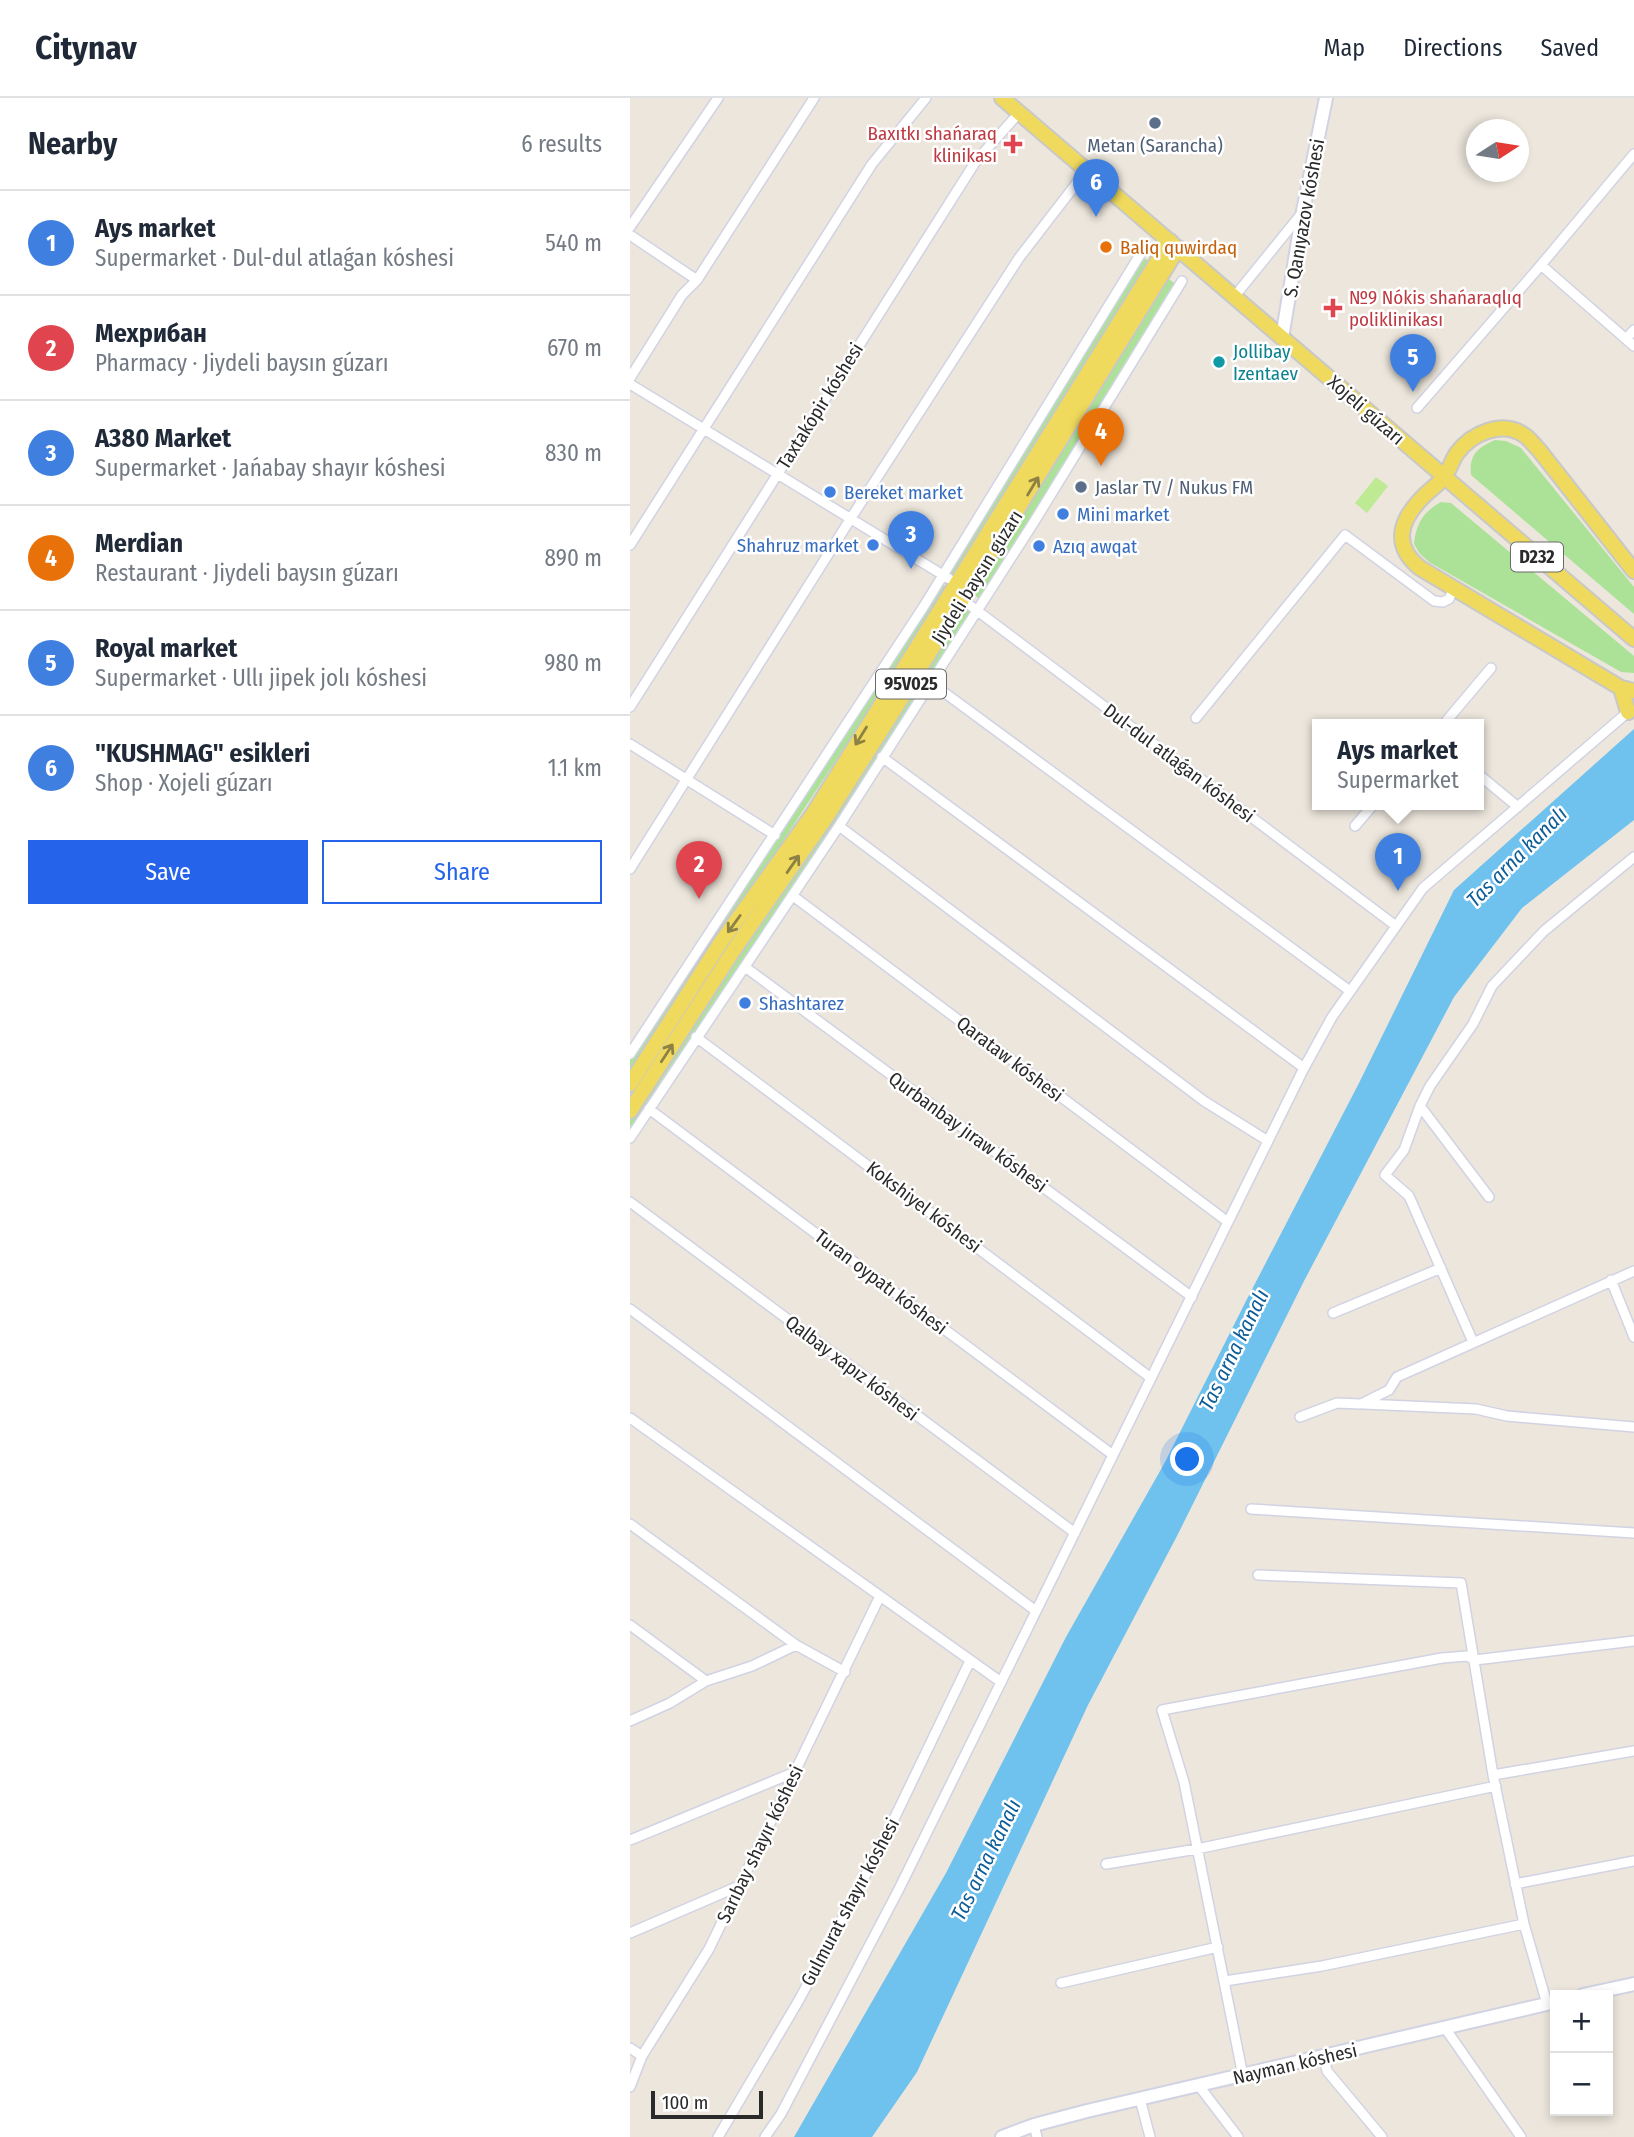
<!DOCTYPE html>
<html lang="en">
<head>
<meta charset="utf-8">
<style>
	:root { --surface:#fff; --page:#f2f2f3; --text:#1f2937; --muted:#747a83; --line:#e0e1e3; --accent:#2563eb }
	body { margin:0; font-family:"Fira Sans Condensed",sans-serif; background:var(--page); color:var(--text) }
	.controls { position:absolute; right:21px; bottom:21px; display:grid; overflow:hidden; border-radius:0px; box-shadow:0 4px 10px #0003 }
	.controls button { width:63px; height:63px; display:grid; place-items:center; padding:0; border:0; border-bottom:2px solid var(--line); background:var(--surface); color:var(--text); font:35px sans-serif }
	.compass { position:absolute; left:836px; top:21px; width:63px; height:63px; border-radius:50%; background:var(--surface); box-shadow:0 4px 10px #0003; rotate:78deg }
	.scale { position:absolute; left:21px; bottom:18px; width:112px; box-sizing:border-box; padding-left:7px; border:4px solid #2a2a2a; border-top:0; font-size:19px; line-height:24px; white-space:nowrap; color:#2a2a2a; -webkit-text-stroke:5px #fff; paint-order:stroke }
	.you { position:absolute; left:558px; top:1362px; width:24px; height:24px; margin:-18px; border:5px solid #fff; border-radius:50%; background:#1a73e8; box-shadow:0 0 0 10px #1a73e833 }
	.badge { display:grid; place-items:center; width:46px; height:46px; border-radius:50%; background:var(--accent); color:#fff; font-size:23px; font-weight:700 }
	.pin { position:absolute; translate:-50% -58px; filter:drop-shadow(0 2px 4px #0008) }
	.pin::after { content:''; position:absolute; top:37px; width:24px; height:21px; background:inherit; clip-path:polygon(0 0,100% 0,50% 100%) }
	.popup { position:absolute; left:682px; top:621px; width:172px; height:91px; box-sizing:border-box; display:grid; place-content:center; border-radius:0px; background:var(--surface); filter:drop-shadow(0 2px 5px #0005); font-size:23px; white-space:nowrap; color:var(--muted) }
	.popup b { font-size:26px; color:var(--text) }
	.popup::after { content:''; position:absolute; left:50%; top:100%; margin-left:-14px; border:14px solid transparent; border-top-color:var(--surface) }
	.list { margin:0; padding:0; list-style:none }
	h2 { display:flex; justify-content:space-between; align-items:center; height:91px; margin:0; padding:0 28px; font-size:30px }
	h2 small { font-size:23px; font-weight:400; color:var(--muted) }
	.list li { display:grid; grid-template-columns:46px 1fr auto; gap:21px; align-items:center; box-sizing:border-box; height:105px; padding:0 28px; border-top:2px solid var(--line) }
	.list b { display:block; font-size:26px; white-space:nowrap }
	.list p { margin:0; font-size:23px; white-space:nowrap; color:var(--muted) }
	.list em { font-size:23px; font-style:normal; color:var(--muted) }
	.actions { display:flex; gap:14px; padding:21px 28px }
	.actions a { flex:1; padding:16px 0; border:2px solid var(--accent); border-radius:0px; text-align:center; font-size:24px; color:var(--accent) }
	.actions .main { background:var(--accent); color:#fff }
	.map { position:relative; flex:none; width:1004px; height:2039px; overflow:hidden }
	header { display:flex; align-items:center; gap:42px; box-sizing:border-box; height:98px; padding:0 35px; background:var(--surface); border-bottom:2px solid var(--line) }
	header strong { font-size:33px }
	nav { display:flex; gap:38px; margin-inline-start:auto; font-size:24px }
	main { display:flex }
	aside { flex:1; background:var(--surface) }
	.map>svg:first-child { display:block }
	.green { fill:#abe298 }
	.pitch { fill:#beea94 }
	.water { fill:#6fc1ee }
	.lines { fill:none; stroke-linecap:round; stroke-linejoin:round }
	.street-casing { stroke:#d1d3e3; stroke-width:12 }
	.secondary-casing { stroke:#d1d3e3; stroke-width:16 }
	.primary-casing { stroke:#c8c8c8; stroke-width:18 }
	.street { stroke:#fff; stroke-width:9 }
	.secondary { stroke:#fff; stroke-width:12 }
	.primary { stroke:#f0da5d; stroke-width:14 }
	.oneway { stroke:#8d8244 }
	.service-dot { fill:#5c6f8a; stroke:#fff; stroke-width:2.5 }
	.health-dot { fill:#e0444e; stroke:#fff; stroke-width:2.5 }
	.food-dot { fill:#e8710a; stroke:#fff; stroke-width:2.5 }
	.culture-dot { fill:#0f9aa8; stroke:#fff; stroke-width:2.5 }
	.shop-dot { fill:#3f7fe0; stroke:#fff; stroke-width:2.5 }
	.labels { text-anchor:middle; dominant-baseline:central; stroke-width:5; stroke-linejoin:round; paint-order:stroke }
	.shield { fill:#fff; stroke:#6a6a6a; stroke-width:2 }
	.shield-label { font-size:18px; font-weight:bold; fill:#2a2a2a }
	.health-label { font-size:19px; fill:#be3a42; stroke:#fff; text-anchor:end }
	.service-label { font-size:19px; fill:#4e5e75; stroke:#fff }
	.street-label { font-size:19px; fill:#2a2a2a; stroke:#fff }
	.food-label { font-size:19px; fill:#c56008; stroke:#fff; text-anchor:start }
	.culture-label { font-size:19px; fill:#0d838f; stroke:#fff; text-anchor:start }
	.shop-label { font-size:19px; fill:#366cbe; stroke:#fff; text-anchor:start }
	.water-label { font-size:21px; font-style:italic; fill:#0e5e99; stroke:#fff }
</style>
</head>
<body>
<header>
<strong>Citynav</strong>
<nav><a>Map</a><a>Directions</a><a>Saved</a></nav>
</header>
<main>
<aside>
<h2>Nearby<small>6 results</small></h2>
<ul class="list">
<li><span class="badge" style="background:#3f7fe0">1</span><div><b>Ays market</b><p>Supermarket · Dul-dul atlaǵan kóshesi</p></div><em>540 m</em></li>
<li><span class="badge" style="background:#e0444e">2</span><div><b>Мехрибан</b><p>Pharmacy · Jiydeli baysın gúzarı</p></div><em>670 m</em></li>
<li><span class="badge" style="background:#3f7fe0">3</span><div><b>A380 Market</b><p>Supermarket · Jańabay shayır kóshesi</p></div><em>830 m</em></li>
<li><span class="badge" style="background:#e8710a">4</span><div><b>Merdian</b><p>Restaurant · Jiydeli baysın gúzarı</p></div><em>890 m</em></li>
<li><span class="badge" style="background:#3f7fe0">5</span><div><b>Royal market</b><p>Supermarket · Ullı jipek jolı kóshesi</p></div><em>980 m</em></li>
<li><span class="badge" style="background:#3f7fe0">6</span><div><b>&quot;KUSHMAG&quot; esikleri</b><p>Shop · Xojeli gúzarı</p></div><em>1.1 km</em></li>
</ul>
<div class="actions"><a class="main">Save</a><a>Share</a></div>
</aside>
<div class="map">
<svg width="1004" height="2039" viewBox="0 0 1004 2039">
	<rect width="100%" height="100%" fill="#ece6dc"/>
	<!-- green -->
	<path class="green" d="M512,159l7,4 -1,3 -190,306 -7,5 -3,-3z
		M537,180l9,6 -196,315 -6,-4z
		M865,342l11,1 15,7 113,139v27l-163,-139c-2,-20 6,-27 24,-35z
		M811,404l10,1 183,153v17l-13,-1 -192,-110 -9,-8 -6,-10c2,-20 9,-32 27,-42z
		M313,485l4,8 -317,483v-14z
		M335,510l5,4 -127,202 -178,261 -35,55v-9l103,-159 89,-127z"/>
	<!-- pitch -->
	<path class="pitch" d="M746,379l12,9 -21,27 -12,-10z"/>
	<!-- water -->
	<path class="water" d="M1004,631v91l-112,88 -68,89 -150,284 -127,255 -89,169 -171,367 -45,65h-78l152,-264 120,-236 98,-173 82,-163 113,-218 95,-193z"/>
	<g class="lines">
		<!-- street casing -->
		<g class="street-casing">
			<path id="street" d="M0,129l88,-129
				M0,137l67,45
				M911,167l93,81
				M604,199l68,-84
				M996,241l8,-9
				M0,280l52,-83 15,-15 117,-182
				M0,286l326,199
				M787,310l124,-143 93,-111
				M0,447l242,-381 54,-66
				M333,502l433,326
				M300,584l420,309
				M0,609l346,-546 43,-48
				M566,620l149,-183 89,66 9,1 6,-3 5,-12
				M813,627l48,-57
				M0,646l145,91
				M252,659l422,311
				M848,676l40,33
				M209,728l365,275 64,40
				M725,728l18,-21
				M0,771l221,-351 168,-260 67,-87
				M163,798l435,326
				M115,869l447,330
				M66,939l455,341
				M0,956l294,-448 222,-361
				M790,1008l69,91
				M19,1011l464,346
				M0,1040l209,-312 195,-304 148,-241
				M0,1104l445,331
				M981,1182l23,57
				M0,1211l406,302
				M703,1215l108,-45
				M843,1244l-64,-146 -24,-21 19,-25 16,-44 10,-20 43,-62 19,-38 52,-55 90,-74
				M734,1306l112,5 31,7 127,11
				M670,1319l37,-14 24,1 28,-14 8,-13 237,-106
				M0,1320l371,264
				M621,1411l383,24
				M0,1426l166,121 49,27
				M628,1477l203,8 32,192 31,149 23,80
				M0,1527l76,56
				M0,1623l40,-18 36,-22 46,-15 44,-21
				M863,1677l141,-24
				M0,1742l165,-68
				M476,1766l91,-15 299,-63
				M885,1786l119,-23
				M0,1835l109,-47
				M595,1883l97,-15 202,-42
				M431,1885l157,-36
				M815,1930l76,109
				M0,1950l12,8
				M694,1959l3,14 55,66
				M613,1978l-59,-294 -22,-72 280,-52 25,-2 8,4 159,-19
				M569,1988l39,51
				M0,1989l12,-31 67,-107 171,-353
				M510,2001l10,38
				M404,2027l3,12
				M88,2039l81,-137 82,-154 89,-185
				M135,2039l16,-23 118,-225 405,-821 28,-51 91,-129 205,-176"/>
		</g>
		<!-- secondary casing -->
		<g class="secondary-casing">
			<path id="secondary" d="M652,240l21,-127 23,-113
				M953,1897l51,-11
				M372,2039l32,-12 53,-14 468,-109"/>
		</g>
		<!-- primary casing -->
		<g class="primary-casing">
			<path id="primary" d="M372,0l632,541
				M1004,473l-95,-121c-5,-5 -10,-12 -15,-15 -22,-15 -52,-2 -67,18 -5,7 -7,16 -13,24 -6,8 -16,14 -23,22 -22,23 -28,47 -1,69l201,120 13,3
				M991,590l7,24
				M0,986l91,-142 92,-128 357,-573
				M0,1013l105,-163 90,-129 66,-104 287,-467"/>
		</g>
		<!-- street -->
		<use href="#street" class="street"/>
		<!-- secondary -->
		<use href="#secondary" class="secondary"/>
		<!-- primary -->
		<use href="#primary" class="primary"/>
	</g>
	<!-- one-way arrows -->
	<defs><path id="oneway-shaft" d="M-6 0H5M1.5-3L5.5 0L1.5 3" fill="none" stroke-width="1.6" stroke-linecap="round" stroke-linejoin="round" transform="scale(1.75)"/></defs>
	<g class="oneway">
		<use href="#oneway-shaft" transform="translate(403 388) rotate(-59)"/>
		<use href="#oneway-shaft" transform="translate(231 638) rotate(122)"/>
		<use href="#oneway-shaft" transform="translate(163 766) rotate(-55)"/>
		<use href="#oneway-shaft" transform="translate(104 826) rotate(126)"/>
		<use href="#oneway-shaft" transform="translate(37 955) rotate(-57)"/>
	</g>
	<!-- markers -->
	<g class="service-dot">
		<circle cx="525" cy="25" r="7"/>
		<circle cx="451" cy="389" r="7"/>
	</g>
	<g class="health-dot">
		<path d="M379.5 35.5h7v7h7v7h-7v7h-7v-7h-7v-7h7z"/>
		<path d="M699.5 199.5h7v7h7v7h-7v7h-7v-7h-7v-7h7z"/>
	</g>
	<circle class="food-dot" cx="476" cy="149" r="7"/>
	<circle class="culture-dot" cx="589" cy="264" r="7"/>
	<g class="shop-dot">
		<circle cx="200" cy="394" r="7"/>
		<circle cx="433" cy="416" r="7"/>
		<circle cx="243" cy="447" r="7"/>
		<circle cx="409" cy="448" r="7"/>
		<circle cx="115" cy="905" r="7"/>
	</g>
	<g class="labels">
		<!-- shield labels -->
		<g class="shield">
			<rect x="881" y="444.5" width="52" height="29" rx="5"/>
			<rect x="246" y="571.5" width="70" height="29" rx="5"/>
		</g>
		<g class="shield-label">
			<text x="907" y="459">D232</text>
			<text x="281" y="586">95V025</text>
		</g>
		<!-- health labels -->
		<g class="health-label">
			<text x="367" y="35">Baxıtkı shańaraq<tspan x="367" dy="22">klinikası</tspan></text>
			<text x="719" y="199" text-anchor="start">№9 Nókis shańaraqlıq<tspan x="719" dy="22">poliklinikası</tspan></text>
		</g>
		<!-- service labels -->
		<g class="service-label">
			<text x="525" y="47">Metan (Sarancha)</text>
			<text x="465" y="389" text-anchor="start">Jaslar TV / Nukus FM</text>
		</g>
		<!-- street labels -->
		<g class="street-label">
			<text transform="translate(674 120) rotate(-80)">S. Qanıyazov kóshesi</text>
			<text transform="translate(190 308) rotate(-58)">Taxtakópir kóshesi</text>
			<text transform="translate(736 312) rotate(41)">Xojeli gúzarı</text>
			<text transform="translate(347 479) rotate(-58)">Jiydeli baysın gúzarı</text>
			<text transform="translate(549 665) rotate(37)">Dul-dul atlaǵan kóshesi</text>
			<text transform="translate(380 961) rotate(37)">Qarataw kóshesi</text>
			<text transform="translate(338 1034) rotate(36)">Qurbanbay jıraw kóshesi</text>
			<text transform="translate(294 1109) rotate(37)">Kokshiyel kóshesi</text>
			<text transform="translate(251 1184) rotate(37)">Turan oypatı kóshesi</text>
			<text transform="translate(222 1270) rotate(37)">Qalbay xapız kóshesi</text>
			<text transform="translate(130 1746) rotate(-64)">Sarıbay shayır kóshesi</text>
			<text transform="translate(220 1804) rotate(-62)">Gulmurat shayır kóshesi</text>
			<text transform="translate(665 1966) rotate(-13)">Nayman kóshesi</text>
		</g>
		<!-- food labels -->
		<g class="food-label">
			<text x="490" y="149">Baliq quwirdaq</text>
		</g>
		<!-- culture labels -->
		<g class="culture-label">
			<text x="603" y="253">Jollibay<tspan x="603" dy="22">Izentaev</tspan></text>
		</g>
		<!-- shop labels -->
		<g class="shop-label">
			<text x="214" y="394">Bereket market</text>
			<text x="447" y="416">Mini market</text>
			<text x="229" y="447" text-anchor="end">Shahruz market</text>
			<text x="423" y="448">Azıq awqat</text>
			<text x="129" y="905">Shashtarez</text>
		</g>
		<!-- water labels -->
		<g class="water-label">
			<text transform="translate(887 759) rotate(-45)">Tas arna kanalı</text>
			<text transform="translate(604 1252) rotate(-64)">Tas arna kanalı</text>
			<text transform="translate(356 1762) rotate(-64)">Tas arna kanalı</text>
		</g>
	</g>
</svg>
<div class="controls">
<button>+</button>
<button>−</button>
</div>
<svg class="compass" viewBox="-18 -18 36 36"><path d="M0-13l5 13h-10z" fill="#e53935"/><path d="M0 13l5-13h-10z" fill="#747a83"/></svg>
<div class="scale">100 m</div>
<div class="you"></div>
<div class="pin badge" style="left:768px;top:793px;background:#3f7fe0">1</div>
<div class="popup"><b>Ays market</b>Supermarket</div>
<div class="pin badge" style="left:69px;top:801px;background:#e0444e">2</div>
<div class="pin badge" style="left:281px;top:471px;background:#3f7fe0">3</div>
<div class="pin badge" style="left:471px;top:368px;background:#e8710a">4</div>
<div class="pin badge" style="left:783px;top:294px;background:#3f7fe0">5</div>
<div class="pin badge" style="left:466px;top:119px;background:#3f7fe0">6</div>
</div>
</main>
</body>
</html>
